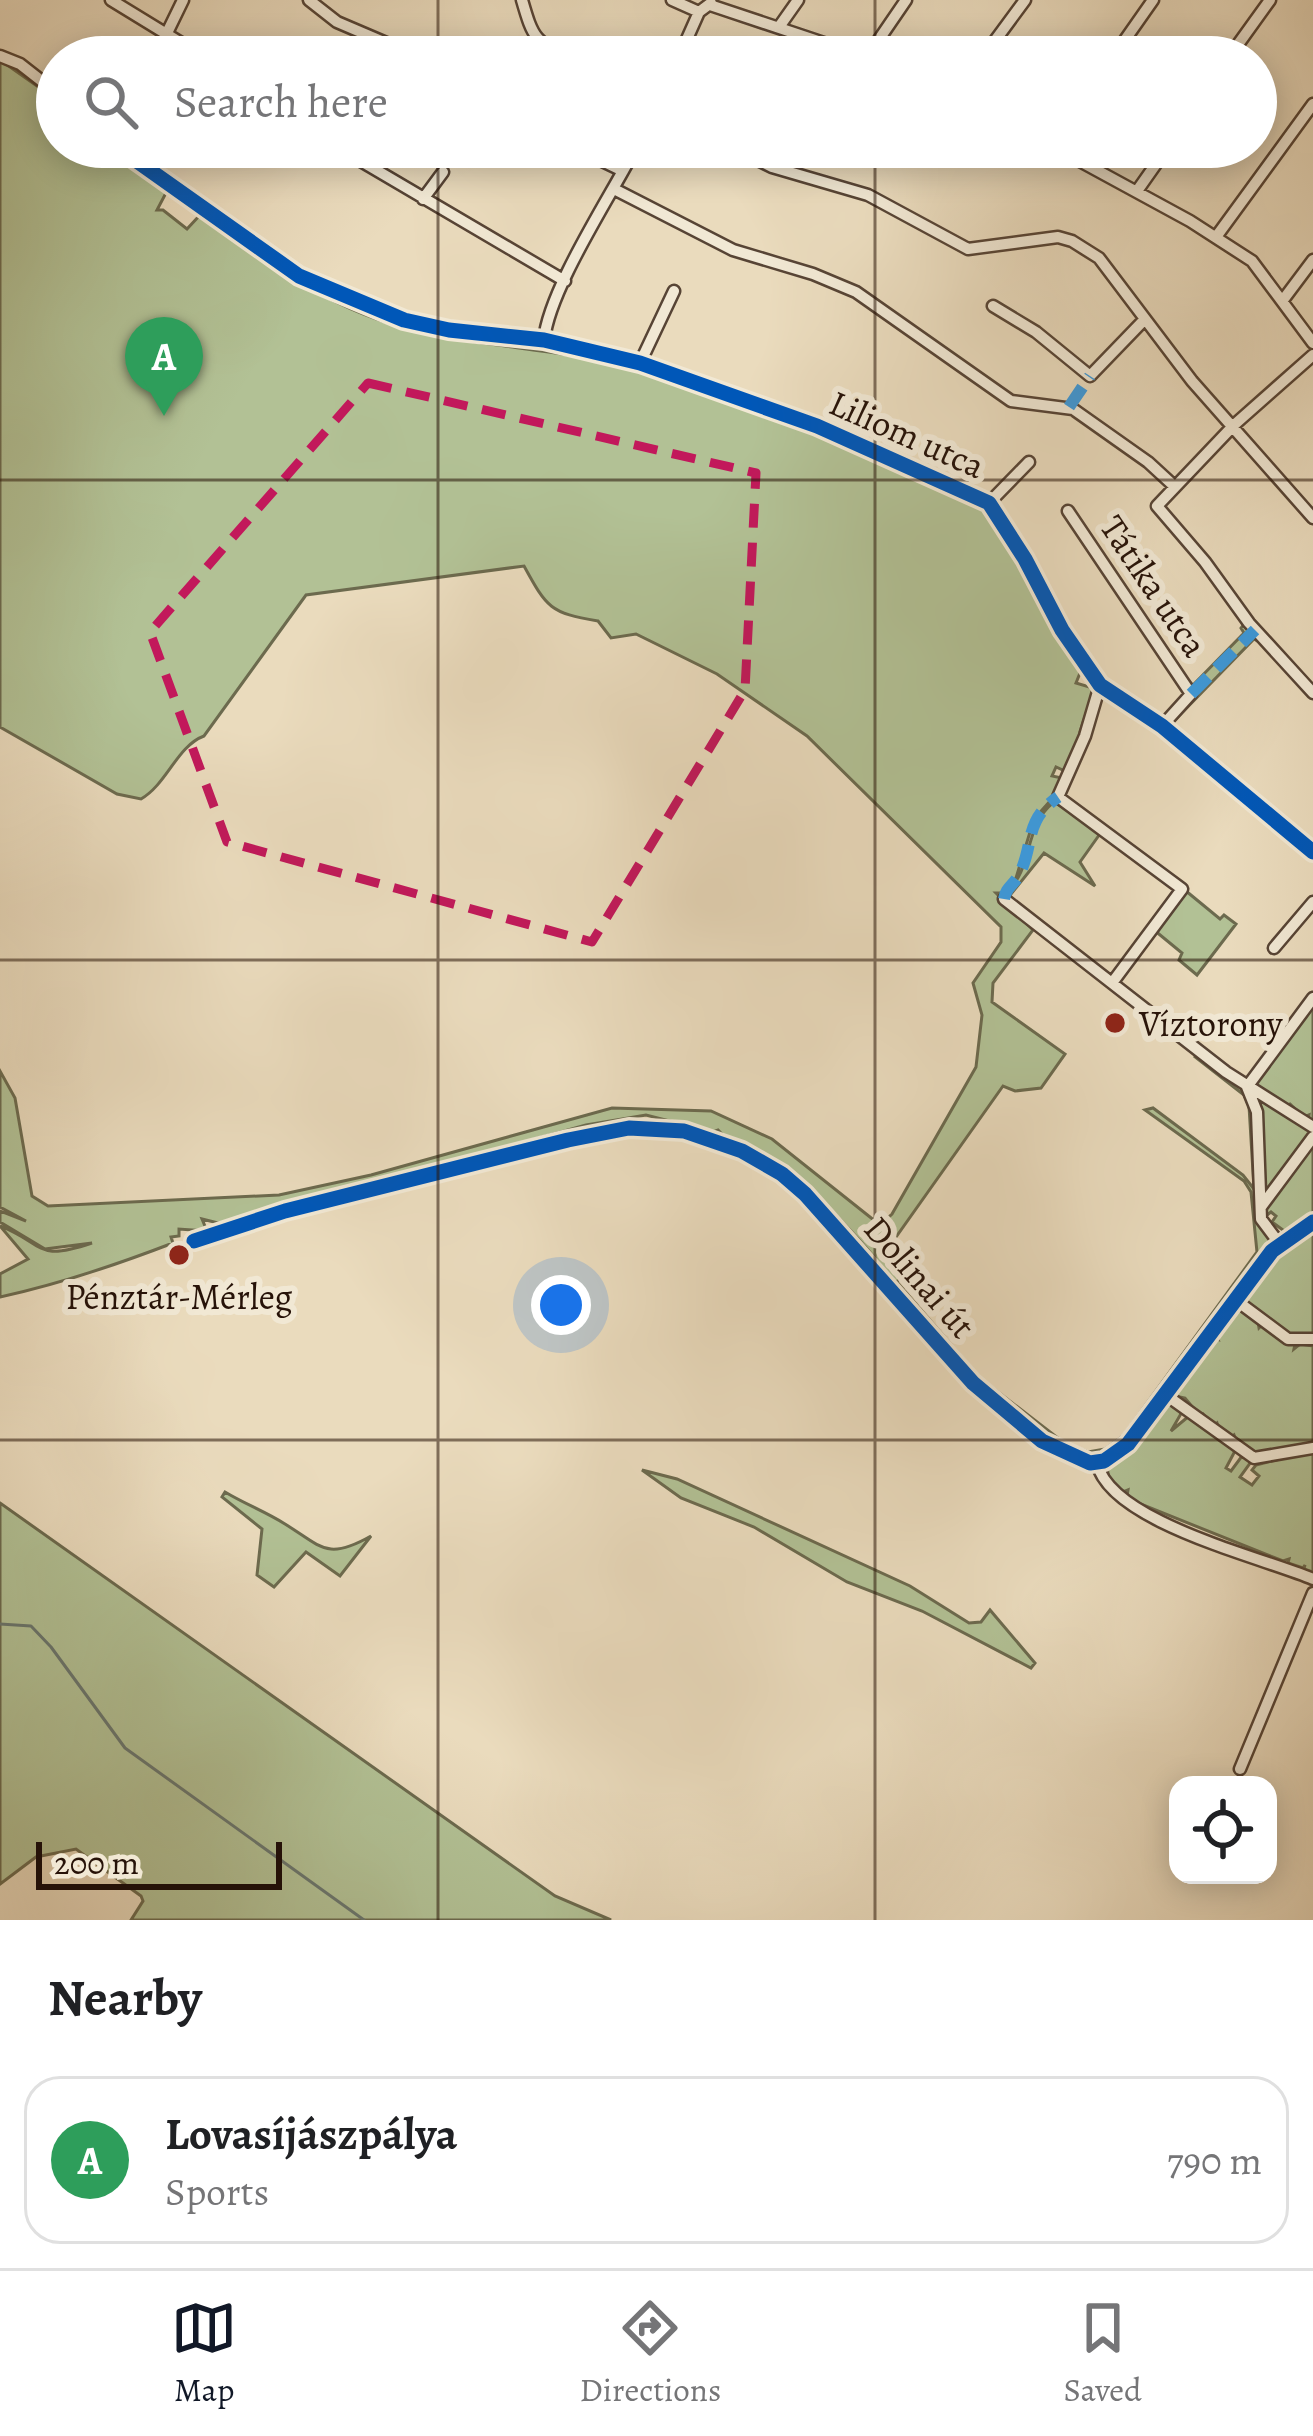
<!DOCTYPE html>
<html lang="en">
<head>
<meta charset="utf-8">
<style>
	:root { --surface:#fff; --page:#f6f6f6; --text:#202124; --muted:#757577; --line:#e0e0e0; --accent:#111827 }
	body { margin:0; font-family:Alegreya,serif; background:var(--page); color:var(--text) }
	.controls { position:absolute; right:36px; bottom:36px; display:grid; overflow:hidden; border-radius:24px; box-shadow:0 6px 30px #0003 }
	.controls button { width:108px; height:108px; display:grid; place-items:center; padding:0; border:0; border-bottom:3px solid var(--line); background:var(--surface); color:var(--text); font:60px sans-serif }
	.scale { position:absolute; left:36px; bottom:30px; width:246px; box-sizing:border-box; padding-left:12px; border:6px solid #261208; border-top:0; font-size:33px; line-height:42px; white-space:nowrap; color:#261208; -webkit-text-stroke:9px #f1e8d4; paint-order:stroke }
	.you { position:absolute; left:561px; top:1305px; width:42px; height:42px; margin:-30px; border:9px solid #fff; border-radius:50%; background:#1a73e8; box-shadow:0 0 0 18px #1a73e833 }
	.badge { display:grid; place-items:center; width:78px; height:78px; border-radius:50%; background:var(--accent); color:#fff; font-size:39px; font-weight:700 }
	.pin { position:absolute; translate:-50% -99px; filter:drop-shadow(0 3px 6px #0008) }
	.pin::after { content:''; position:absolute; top:63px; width:42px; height:36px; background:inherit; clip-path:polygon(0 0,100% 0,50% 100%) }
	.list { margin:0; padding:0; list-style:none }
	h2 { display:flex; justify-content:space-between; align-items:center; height:156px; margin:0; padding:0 48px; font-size:51px }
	h2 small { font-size:39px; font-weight:400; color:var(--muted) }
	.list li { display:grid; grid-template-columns:78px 1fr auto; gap:36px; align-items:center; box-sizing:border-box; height:168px; margin:0 24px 24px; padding:0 24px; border:3px solid var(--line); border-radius:36px }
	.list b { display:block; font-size:45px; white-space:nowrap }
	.list p { margin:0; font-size:39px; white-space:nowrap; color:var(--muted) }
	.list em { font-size:39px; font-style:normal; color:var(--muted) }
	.icon { flex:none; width:66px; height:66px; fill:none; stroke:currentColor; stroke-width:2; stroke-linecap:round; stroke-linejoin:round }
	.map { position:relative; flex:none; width:1313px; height:1920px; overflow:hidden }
	.search { position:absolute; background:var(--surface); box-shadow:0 6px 30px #0003; left:36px; right:36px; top:36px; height:132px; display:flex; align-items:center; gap:30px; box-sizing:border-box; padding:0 42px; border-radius:66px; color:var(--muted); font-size:45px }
	.sheet { height:348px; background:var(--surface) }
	nav { display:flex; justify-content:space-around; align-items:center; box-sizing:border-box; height:168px; border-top:3px solid var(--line); background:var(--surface); font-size:33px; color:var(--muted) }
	nav a { display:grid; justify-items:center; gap:6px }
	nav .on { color:var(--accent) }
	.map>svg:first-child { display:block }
	.green { fill:#b2c195; stroke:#6c6a4e; stroke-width:3 }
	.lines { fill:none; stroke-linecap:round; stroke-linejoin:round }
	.stream { stroke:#6a776f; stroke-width:3 }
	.minor-casing { stroke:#574435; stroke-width:15 }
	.minor { stroke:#f1e8d4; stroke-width:10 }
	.quiet { stroke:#3c9add; stroke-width:12; stroke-dasharray:24 12; stroke-linecap:butt }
	.cycleway-casing { stroke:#f1e8d4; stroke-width:22 }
	.cycleway { stroke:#0057b8; stroke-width:15 }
	.marked { fill:none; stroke:#c2185b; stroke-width:9; stroke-dasharray:24 15; stroke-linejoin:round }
	.grid { fill:none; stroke:#261208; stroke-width:3; stroke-opacity:0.55 }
	.poi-dot { fill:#8f2418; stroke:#f1e8d4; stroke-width:4.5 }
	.labels { text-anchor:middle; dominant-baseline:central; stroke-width:12; stroke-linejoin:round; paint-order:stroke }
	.street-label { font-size:36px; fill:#261208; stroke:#f1e8d4 }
	.poi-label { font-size:36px; fill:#261208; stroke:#f1e8d4; text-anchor:start }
</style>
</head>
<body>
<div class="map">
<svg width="1313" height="1920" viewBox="0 0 1313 1920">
	<rect width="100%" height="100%" fill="#eadbbd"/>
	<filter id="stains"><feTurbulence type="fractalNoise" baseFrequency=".00167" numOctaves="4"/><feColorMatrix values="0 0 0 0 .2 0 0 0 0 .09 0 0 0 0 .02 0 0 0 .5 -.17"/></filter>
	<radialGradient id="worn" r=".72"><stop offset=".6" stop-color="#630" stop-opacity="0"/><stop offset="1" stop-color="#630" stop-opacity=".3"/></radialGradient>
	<!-- green -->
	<path class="green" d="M0,60l57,40v47h47l63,44 -10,19h6l24,19 13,-14c62,44 123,90 198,111 76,22 156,21 233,42 116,32 220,77 330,126l8,9 13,-1 22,28 78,138 -6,15 13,4 3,-8 4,4 -16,49 3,2 -18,37 -9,-4 -4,9 10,2 -11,22 -17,19 -18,59 -15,15h-5l37,37 -40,53 -1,19 73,52 -24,34 -26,3 -12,-5 -114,161 15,24 -7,11 83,96 83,64 25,10 17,-3 18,-13 134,-184 -6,-60 -7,-11 -99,-71 8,-2 90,67 11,14 -5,-83 -5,-11 -50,-39c77,34 55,65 65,133 2,19 11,37 14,55l-147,197c-9,6 -20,17 -32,18 -60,7 -186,-159 -220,-202 -16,-20 -38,-42 -57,-61 -28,-27 -79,-43 -99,-66l-5,2 -67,-17 -60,10 -360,100 -24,-6 5,12 -28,-2v7l-8,1 2,6c-57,22 -113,41 -173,54v-23l28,-15 -28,-33c47,19 35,36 92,17l-47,6 -45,-27v-11l26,10 -26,-14v-136l15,27 17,98 16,10 231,-11 92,-20 241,-67 99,3 61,28 108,86 12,-11 84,-147 6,-52 -9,-32 28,-41v-15l-194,-191 -90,-62 -81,-40 -25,4 -13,-17c-48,-8 -51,-13 -74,-55l-218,29 -102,141c-27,10 -37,48 -63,63l-24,-5 -117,-67z
		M1245,623l16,20 -7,-4 -82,84 14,17 -17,-18 29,-29 -15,-17 10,9 51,-52 -3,-5z
		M1054,802l48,29 -22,31 15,24 -51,-33 -37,46v-7c27,-25 16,-66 47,-90z
		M1186,891l34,28 4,-4 12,9 -39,51 -18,-15 3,-7 -28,-23z
		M1313,1002v123l-5,-4 1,-6 -5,2 -14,-13 -5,2 -32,-21z
		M1253,1090l59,39 -1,9 -45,55z
		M1313,1144v74l-26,15 -15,-11 4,-6 -5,-4 -4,3 -1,-6z
		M1313,1227v109h-24l-43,-34v-6c12,-23 38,-59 63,-62z
		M1241,1309l17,13 1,6 4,-4 32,20 -1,5 6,-5 13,2v98l-59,10 -14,-13 -3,2 -3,-8 -4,3 -11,-8 -2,-7 -4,3 -10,-12 -3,2 -15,-18 -10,-2 39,-59 4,2 -2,-6 19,-23z
		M1169,1402l13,10 -11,19 18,-15 46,35 -9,17 5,3 11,-15 9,6 -11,15 12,8 7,-9 -7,-6 4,-5 57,-14v121l-9,-3 1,-4 -2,3 -15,-5 1,-4 -6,2 -145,-58 -11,-7 1,-6 -5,2 -14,-11 -2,-16z
		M642,1470l35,9 233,107 59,37 12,-1 9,-12 45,53 -4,5 -109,-57 -75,-29 -93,-55 -73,-29z
		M225,1492c20,12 41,20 60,32 37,23 42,37 86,12l-31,40 -34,-24 -32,35 -17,-12 5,-46 -40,-32z
		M0,1503l555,393 56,24h-480l12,-19 -2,-5 -65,-47 -40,8 -36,27z"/>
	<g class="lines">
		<!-- stream -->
		<path class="stream" d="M1306,1219l7,-3
			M0,1624l31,2 20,21 74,101 239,172"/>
		<!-- minor casing -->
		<g class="minor-casing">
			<path id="minor" d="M111,0l93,57
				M309,0l28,22 82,35
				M522,0c11,38 13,44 52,57
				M672,0l27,12
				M710,5l156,52
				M779,27l19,-27
				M0,56l20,8 37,29
				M147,57l19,-22 17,-35
				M679,57l20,-45 12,-9
				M867,57l39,-57
				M983,57l42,-57
				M1113,57l40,-57
				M1229,57l41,-57
				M117,147l182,129 105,44 45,10 95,10 96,23 177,63 172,77 36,56 37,71 38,55 62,41 151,126
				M337,147l228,134
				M573,147l50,24
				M732,147l40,20 96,28 100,54 90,-12 14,4 27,17 93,123 121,137
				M1054,147l136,74 62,40 61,82
				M614,189l119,61 80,24 43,18 155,109 62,8 75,53 25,23
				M1137,191l31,-44
				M423,199l20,-27
				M1216,237l97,-133
				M1283,300l30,-40
				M993,306l43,26 54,44 55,-57
				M544,340c5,-51 67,-144 92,-193
				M1313,355l-79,70 -77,81 48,56 44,61 64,70
				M640,363l34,-72
				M989,503l40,-41
				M1068,511l123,183 -29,32
				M1100,685l-15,51 -27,61 124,92 -70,94
				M1004,899l222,173 87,55
				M1274,948l39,-46
				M1247,1087l10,25 4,107 18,24
				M1247,1087l66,-89
				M1261,1207l52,-70
				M194,1241l91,-30 283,-71 61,-12 55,3 58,20 40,23 23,20 168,189 69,58 48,22 14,-2 24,-17 144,-193 41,-29
				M1237,1301l51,38h25
				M1166,1395l88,63 59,-10
				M1097,1463c13,59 164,94 216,116
				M1240,1769l73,-176"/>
		</g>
		<!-- minor -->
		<use href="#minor" class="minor"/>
		<!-- quiet -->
		<path class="quiet" d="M1069,407l21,-31
			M1191,694l64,-64
			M1004,899c2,-12 9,-13 15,-24 16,-31 4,-54 39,-78"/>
		<!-- cycleway casing -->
		<g class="cycleway-casing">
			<path id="cycleway" d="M117,147l182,129 105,44 45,10 95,10 96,23 177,63 172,77 36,56 37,71 38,55 62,41 151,126
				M194,1241l91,-30 283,-71 61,-12 55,3 58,20 40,23 23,20 168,189 69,58 48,22 14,-2 24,-17 144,-193 41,-29"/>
		</g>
		<!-- cycleway -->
		<use href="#cycleway" class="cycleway"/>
	</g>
	<!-- marked area -->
	<path class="marked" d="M368,383l388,90 -11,217 -153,252 -365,-100 -77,-210z"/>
	<!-- grid -->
	<path class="grid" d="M438,0v57M875,0v57M438,147v1773M875,147v1773M0,480h1313M0,960h1313M0,1440h1313"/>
	<!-- markers -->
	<g class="poi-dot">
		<circle cx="1115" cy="1023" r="12"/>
		<circle cx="179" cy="1255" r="12"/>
	</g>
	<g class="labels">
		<!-- street labels -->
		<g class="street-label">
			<text transform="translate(907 434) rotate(24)">Liliom utca</text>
			<text transform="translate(1154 586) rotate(56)">Tátika utca</text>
			<text transform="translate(920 1277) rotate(49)">Dolinai út</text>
		</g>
		<!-- poi labels -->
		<g class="poi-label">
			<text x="1139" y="1023">Víztorony</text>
			<text x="179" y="1296" text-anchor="middle">Pénztár-Mérleg</text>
		</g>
	</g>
	<rect width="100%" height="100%" filter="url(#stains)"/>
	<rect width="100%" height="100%" fill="url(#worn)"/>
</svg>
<div class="controls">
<button><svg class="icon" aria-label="locate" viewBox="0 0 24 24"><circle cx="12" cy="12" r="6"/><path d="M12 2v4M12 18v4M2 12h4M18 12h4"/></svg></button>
</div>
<div class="scale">200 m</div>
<div class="you"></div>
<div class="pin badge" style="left:164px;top:416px;background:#2e9e5b">A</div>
<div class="search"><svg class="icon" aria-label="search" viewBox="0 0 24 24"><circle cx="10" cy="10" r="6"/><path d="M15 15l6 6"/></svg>Search here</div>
</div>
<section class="sheet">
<h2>Nearby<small></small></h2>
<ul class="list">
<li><span class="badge" style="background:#2e9e5b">A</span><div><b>Lovasíjászpálya</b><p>Sports</p></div><em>790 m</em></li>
</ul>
</section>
<nav>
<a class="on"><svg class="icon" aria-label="map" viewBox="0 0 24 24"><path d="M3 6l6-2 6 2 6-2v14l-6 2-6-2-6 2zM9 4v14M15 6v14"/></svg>Map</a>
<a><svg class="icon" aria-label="directions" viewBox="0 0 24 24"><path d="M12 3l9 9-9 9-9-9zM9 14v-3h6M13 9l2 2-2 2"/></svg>Directions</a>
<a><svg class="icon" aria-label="saved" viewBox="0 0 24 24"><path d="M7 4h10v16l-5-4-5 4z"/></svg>Saved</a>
</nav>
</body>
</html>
